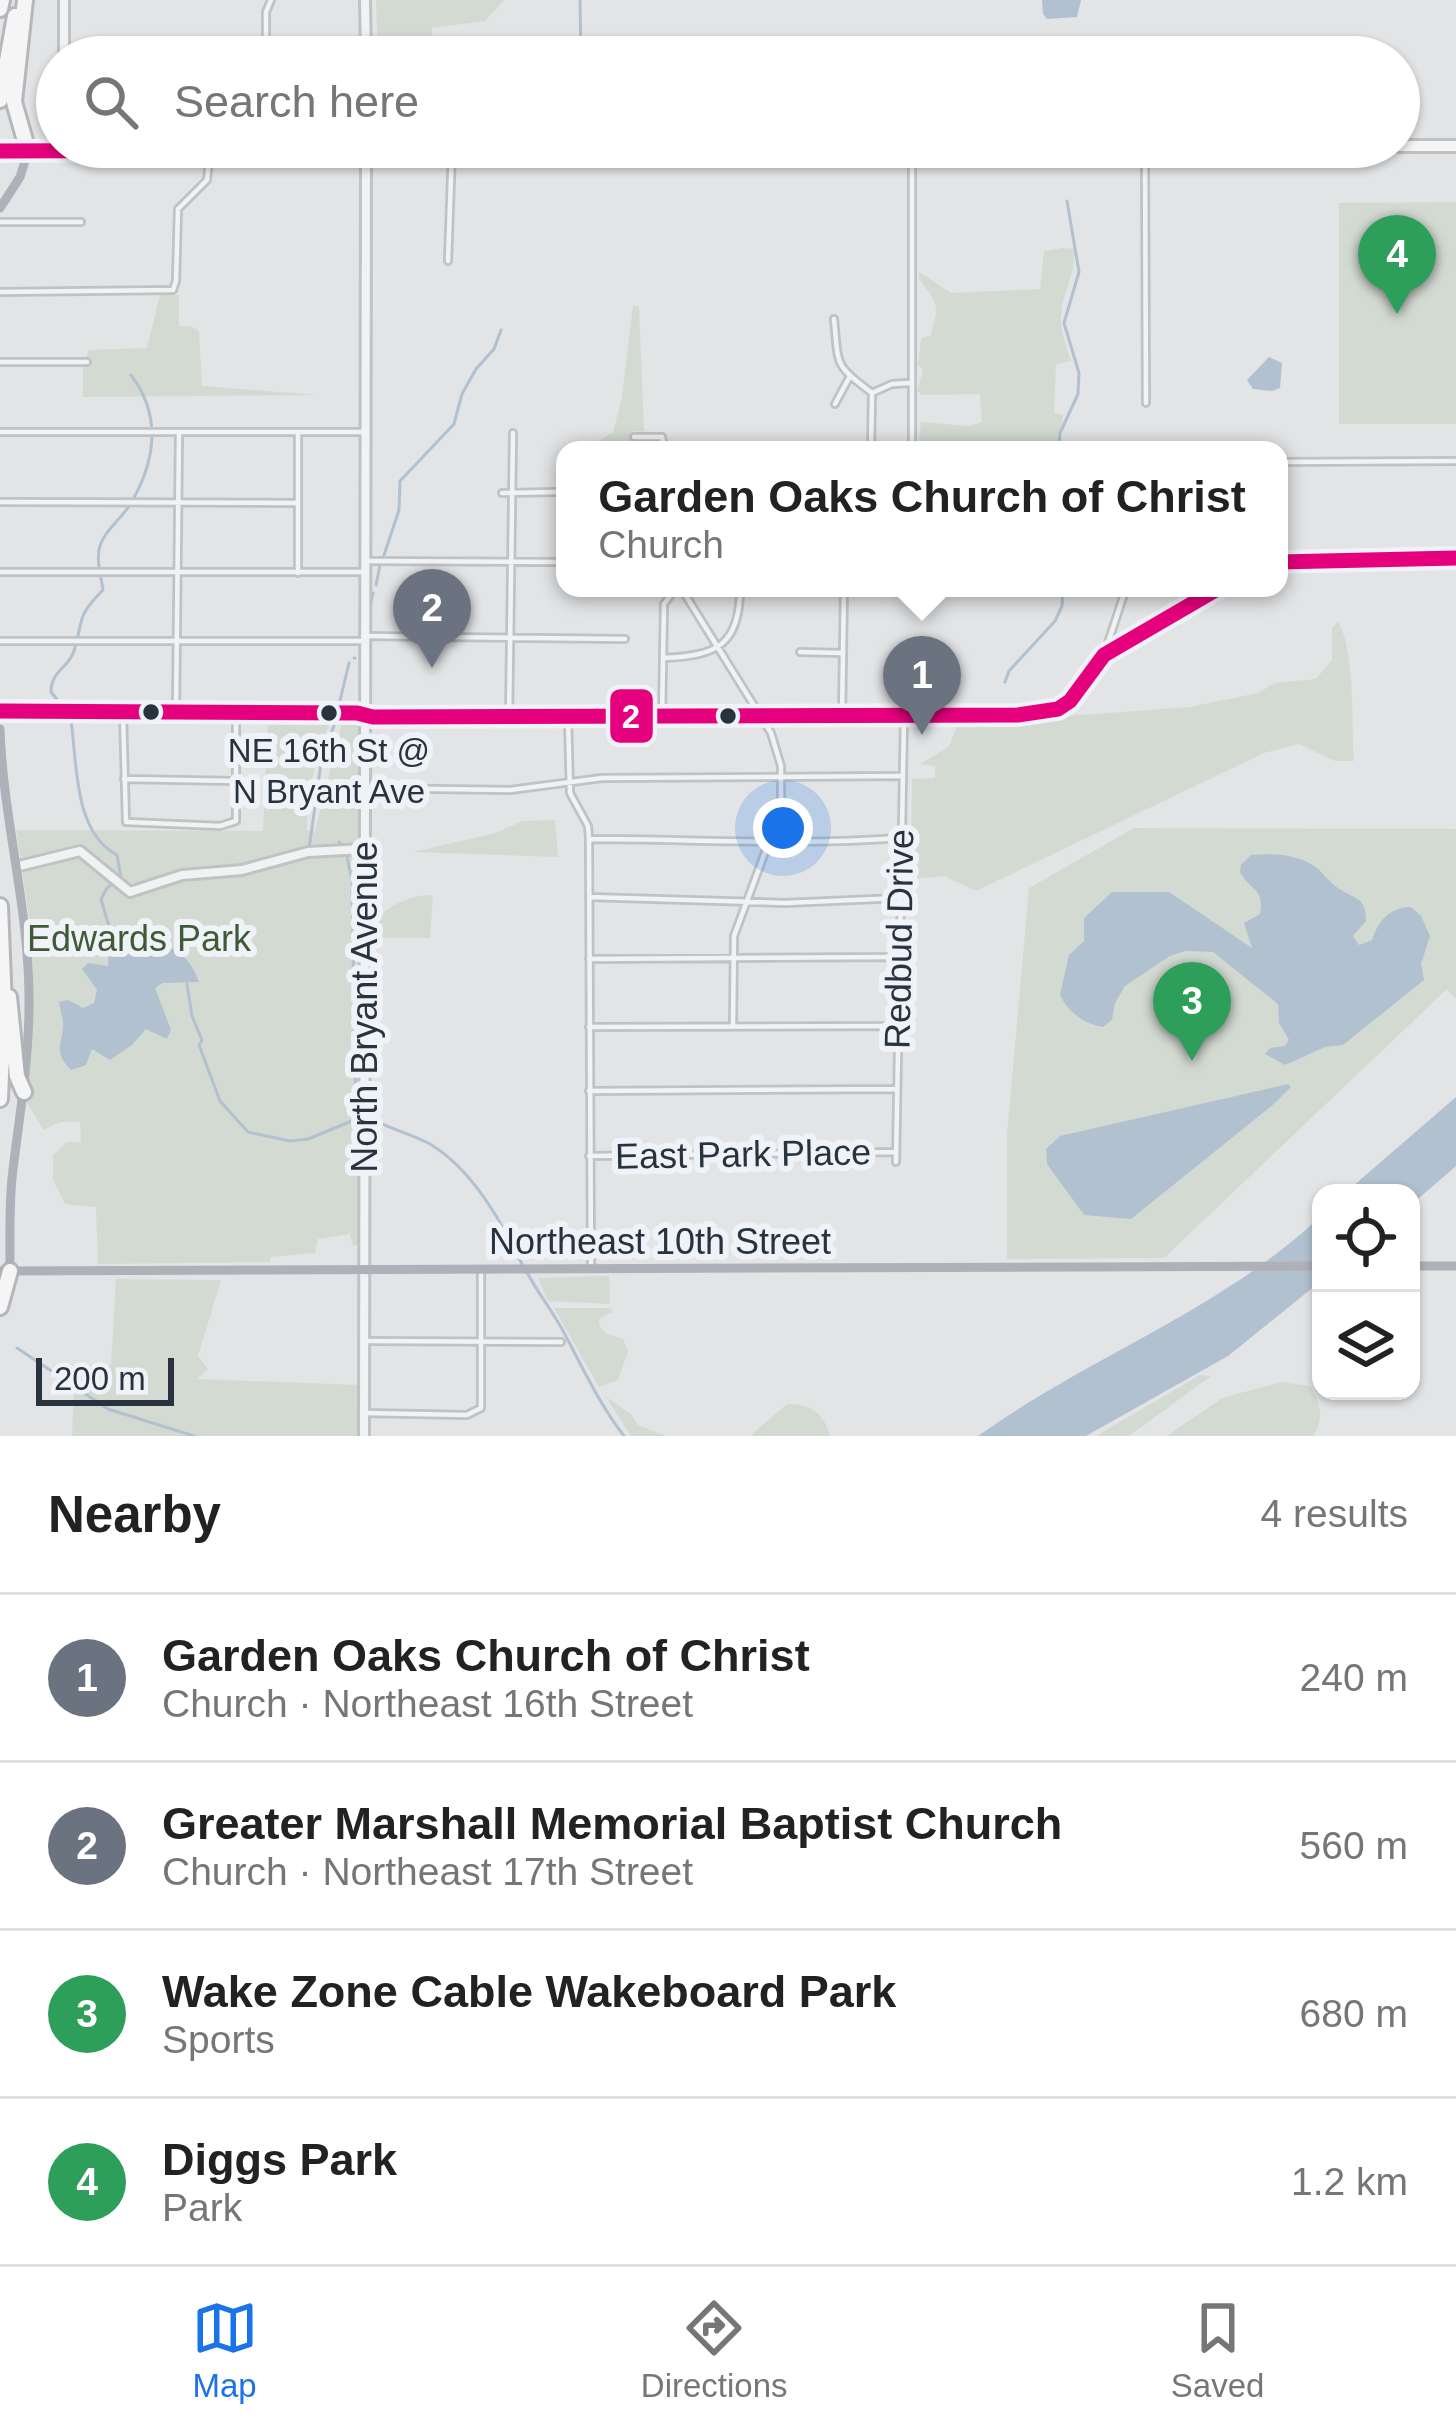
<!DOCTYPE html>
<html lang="en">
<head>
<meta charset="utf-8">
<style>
	:root { --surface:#fff; --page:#f6f6f6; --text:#222; --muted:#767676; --line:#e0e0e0; --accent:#1a73e8 }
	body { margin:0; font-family:Arial,sans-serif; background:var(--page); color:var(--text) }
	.controls { position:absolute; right:36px; bottom:36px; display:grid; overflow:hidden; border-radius:24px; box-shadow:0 3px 9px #0004 }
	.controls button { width:108px; height:108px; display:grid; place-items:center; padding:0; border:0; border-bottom:3px solid var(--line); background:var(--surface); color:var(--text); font:60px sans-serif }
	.scale { position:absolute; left:36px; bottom:30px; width:138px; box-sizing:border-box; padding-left:12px; border:6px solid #29323f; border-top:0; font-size:33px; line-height:42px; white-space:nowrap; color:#29323f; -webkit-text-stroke:9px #eff2f6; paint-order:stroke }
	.you { position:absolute; left:783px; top:828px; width:42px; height:42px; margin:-30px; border:9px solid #fff; border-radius:50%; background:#1a73e8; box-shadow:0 0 0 18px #1a73e833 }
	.badge { display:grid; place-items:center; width:78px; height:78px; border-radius:50%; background:var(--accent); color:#fff; font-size:39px; font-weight:700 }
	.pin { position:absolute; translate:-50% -99px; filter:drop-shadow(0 3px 6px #0008) }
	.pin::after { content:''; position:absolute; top:63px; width:42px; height:36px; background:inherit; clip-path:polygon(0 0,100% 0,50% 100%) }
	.popup { position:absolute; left:556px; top:441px; width:732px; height:156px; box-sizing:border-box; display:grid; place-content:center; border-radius:24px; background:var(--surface); filter:drop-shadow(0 3px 9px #0005); font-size:39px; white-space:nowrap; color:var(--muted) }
	.popup b { font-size:45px; color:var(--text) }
	.popup::after { content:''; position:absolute; left:50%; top:100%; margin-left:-24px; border:24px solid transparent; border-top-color:var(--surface) }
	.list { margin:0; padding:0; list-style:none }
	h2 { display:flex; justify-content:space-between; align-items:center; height:156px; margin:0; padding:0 48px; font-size:51px }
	h2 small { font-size:39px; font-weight:400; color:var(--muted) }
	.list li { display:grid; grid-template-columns:78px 1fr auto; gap:36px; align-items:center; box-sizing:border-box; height:168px; padding:0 48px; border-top:3px solid var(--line) }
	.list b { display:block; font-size:45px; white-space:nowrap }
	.list p { margin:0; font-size:39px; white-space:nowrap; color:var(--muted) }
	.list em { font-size:39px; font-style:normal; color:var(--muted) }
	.icon { flex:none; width:66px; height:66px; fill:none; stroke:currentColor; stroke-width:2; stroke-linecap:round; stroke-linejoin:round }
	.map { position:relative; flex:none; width:1456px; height:1436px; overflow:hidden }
	.search { position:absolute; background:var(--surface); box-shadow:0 3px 9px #0004; left:36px; right:36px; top:36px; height:132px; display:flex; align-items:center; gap:30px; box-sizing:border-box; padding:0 42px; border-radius:66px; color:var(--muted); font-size:45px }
	.sheet { height:828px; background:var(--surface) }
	nav { display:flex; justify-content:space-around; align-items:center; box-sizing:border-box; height:168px; border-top:3px solid var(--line); background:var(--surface); font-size:33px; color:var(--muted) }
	nav a { display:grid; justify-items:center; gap:6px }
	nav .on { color:var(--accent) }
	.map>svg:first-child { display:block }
	.green { fill:#d3dad2 }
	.water { fill:#b1c1d0 }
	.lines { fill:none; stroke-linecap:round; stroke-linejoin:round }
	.stream { stroke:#b1c1d0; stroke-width:3 }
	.minor-casing { stroke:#c0c2c4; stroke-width:10 }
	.tertiary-casing { stroke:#c0c2c4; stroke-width:14 }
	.primary-casing { stroke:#bec1c4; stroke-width:16 }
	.motorway-casing { stroke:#b4b7bb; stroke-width:20 }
	.minor { stroke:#f1f2f3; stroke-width:4.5 }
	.tertiary { stroke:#f1f2f3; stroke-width:8 }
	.secondary { stroke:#aeb1b7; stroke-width:9 }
	.primary { stroke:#f5f5f6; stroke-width:10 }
	.motorway { stroke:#f5f5f6; stroke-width:14 }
	.bus-1-casing { stroke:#eff2f6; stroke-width:24 }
	.bus-1 { stroke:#e5007d; stroke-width:15 }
	.bus-dot { fill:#29323f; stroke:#eff2f6; stroke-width:4.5 }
	.labels { text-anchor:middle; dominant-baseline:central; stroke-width:12; stroke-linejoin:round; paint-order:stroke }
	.bus-label { font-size:33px; fill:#29323f; stroke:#eff2f6 }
	.park-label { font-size:36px; fill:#3f5a37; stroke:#eff2f6 }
	.street-label { font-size:36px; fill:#29323f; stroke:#eff2f6 }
	.line-badge { stroke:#eff2f6; stroke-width:4.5 }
	.badge-label { font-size:33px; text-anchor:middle; font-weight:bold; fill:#fff }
</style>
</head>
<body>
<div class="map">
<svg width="1456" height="1436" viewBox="0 0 1456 1436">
	<rect width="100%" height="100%" fill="#e2e4e6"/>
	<!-- green -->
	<path class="green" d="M376,0h128l-19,21 -53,7v29h-54z
		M1456,202v222h-117v-221z
		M1063,248l11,1c2,29 -13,43 -13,71 0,14 6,28 10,41l-15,3 -2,49 9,2 -6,35h-139l3,-28 47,4 14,-4 -2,-28 -58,1 -5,-4 6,-21 -5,-5 3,-26 10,-4c8,-32 8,-30 -12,-56v-7l32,21 89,-4 4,-38z
		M160,295h19v31h12l8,5 3,55 114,9 -233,2v-32l6,-15 58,-2z
		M633,305l6,2 5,124h-11l-1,19h-47l28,-18 9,-35z
		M1338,622c18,30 13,102 16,139h-19l-36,-17 -35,9 -288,138 -32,-15 -33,3 1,-100 23,-1v-12l-14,-2 28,-18 9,-22 232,-17 68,-14 17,-10 41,-4 16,-19v-32z
		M268,719l63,2c-16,34 -24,74 -24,110h8l27,-108 18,-1 1,393 -9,27 3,25 -4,1 8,9v68l-6,1 -3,-12 -32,5 -3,14 -45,4v5l-172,2 -2,-57 -31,-3 -12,-25v-23l13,-14h15l-1,-20h-20l-16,8 -17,-27 6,-121 -2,-51 -15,-101 247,1z
		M555,820l3,37 -145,-5 83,-19 26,-12z
		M1134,828l322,1v170l-9,-10 -283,269 -157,1v-124l22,-247z
		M429,895l4,2 -3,41h-47l-9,-12c8,-19 35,-30 55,-31z
		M609,1276l1,28 -62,-3 -10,-23z
		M116,1279l105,1 -23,76 10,13 -11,10 161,6 -1,51h-285l2,-55 -22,-16h59z
		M554,1308h56l3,4 -14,7c-1,15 12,16 24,20l5,12 -10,29 -19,7z
		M1200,1375l11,1 -82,60h-33z
		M1281,1382l29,4c10,15 15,34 3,50h-146l55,-38z
		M606,1397l25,17 7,11 28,11h-35z
		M787,1404c24,0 37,9 43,32h-80z"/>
	<!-- water -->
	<path class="water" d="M1042,0h39l-4,17 -30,2 -4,-5z
		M1269,357l13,6 -2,25 -8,3 -19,-2 -6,-9z
		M1251,855c22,-2 48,-1 66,13 7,6 13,15 21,20 17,12 28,8 28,33l-13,15 6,9 13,-5c6,-18 17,-33 39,-33l10,9 9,20 -9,28 3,16 -81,65 -18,2 -40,18 -20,-11 5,-6 15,-2 4,-6 -10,-17 -1,-19 -65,-52 -28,-1 -15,5 -45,30 -10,17 -3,17 -9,7c-19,-3 -34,-14 -43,-32l9,-40 15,-14v-23l28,-26h57l83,56 -8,-25 16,-9c5,-26 -10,-23 -20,-42l1,-7z
		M110,930c13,13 35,23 52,15 19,4 31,19 37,37l-36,1 -8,5 16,42 -4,9 -21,-10 -14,16 -22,15 -18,-11 -6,16 -15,5c-20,-21 -7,-26 -8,-48 -1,-6 -3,-13 -4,-20l9,-2 15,8 11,-5 3,-13 -15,-21 6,-6 20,3z
		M1288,1084l3,3 -16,16 -144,116 -47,-4 -37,-51 -1,-15 14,-13z
		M1456,1097v69l-45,39v-12h-66z
		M1321,1216v65l-93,75 -142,80h-108c110,-79 244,-126 343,-220z"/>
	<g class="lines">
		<!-- stream -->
		<path class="stream" d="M580,0l1,57
			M1059,450l1,-17 18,-39 1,-21 -15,-50 15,-51 -12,-71
			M383,558l16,-48 1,-29 54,-57 8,-30 14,-25 18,-20 7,-19
			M376,585l4,-20
			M370,607l3,-14
			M354,658h1
			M1005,682l4,-11 46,-50 7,-15 1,-18
			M63,707l-12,-15c0,-22 18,-24 23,-41 10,-33 2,-34 29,-61 -2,-14 -8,-33 -2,-47 6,-15 20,-24 28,-37 26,-42 34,-89 2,-131
			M338,709l11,-46
			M70,714c8,44 1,116 47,141l4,22 -14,11 -6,11 9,31
			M339,842l2,3
			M309,849l12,-86 16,-46
			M346,852l5,24
			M352,883l4,236
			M187,984l5,32 10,24 -3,5 21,56 28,31 42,9 18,-2 51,-21
			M369,1117c19,12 41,16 61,27 42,25 71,77 92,120
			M527,1272c10,20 24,37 35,57 20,37 36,73 62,107
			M17,1348l91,61 86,27"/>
		<!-- minor casing -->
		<g class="minor-casing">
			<path id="minor" d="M266,57v-45l5,-12
				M912,150v300
				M1145,151l1,252
				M0,222h81
				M448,261l4,-110
				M0,292l173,-2 3,-9 2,-72 29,-29 3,-28
				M834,319c5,48 -1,44 38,74
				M0,362h87
				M872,393l20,-9 17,-1
				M835,404l14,-26
				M0,432h365
				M634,437h28l3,13
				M871,450l1,-57
				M1279,462l177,-1
				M502,493l53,-1
				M0,502l298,1
				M364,561l201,1
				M1279,562l177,-4
				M0,572h364
				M298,573v-139
				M681,588l90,145 10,33v43l-47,127 -1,90
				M800,591h43
				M363,636l262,3
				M0,641h363
				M800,652l42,1
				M1104,655l22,-67
				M663,658c54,-2 77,-13 77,-70
				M123,713l3,109 94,4 16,-5v-107
				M176,713l3,-280
				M1018,715l40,-6 12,-8 34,-46 115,-67
				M842,717l2,-129
				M568,718l2,75 18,33 1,13 2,429
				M662,718l2,-114 9,-12 8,-3
				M509,719l4,-286
				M124,779l112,2
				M363,788l147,2 92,-12 298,-2
				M589,839c104,0 207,7 311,-1
				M589,897l196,6 114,-5
				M589,959l306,-2
				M589,1027l307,-1
				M589,1091l307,-2
				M589,1156l307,-4
				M896,1162l8,-444
				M364,1341l197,1
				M364,1413l103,2 14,-7v-138"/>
		</g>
		<!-- tertiary casing -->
		<g class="tertiary-casing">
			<path id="tertiary" d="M64,0v57
				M365,0l1,57
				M0,711l357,2 16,4 645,-2
				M19,866l61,-15 50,41 52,-17 60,-5 66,-18 55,-3
				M364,1436l2,-1288"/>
		</g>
		<!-- primary casing -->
		<g class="primary-casing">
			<path id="primary" d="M1399,146h57
				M0,151l1170,-4"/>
		</g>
		<!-- motorway casing -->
		<g class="motorway-casing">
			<path id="motorway" d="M25,0l-11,102 14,49
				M0,9l2,-9
				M0,100l15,-84
				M0,906l4,100 -4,93
				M9,997l8,79 7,16
				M0,1307l10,-36"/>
		</g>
		<!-- minor -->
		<use href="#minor" class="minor"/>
		<!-- tertiary -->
		<use href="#tertiary" class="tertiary"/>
		<!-- secondary -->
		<path class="secondary" d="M0,208l20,-31 8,-26
			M0,729c3,89 28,175 29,265 1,63 -10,123 -17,184 -3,31 -2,62 -2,93
			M1411,1266h45
			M0,1271l1321,-5"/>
		<!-- primary -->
		<use href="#primary" class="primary"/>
		<!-- motorway -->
		<use href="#motorway" class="motorway"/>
		<!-- bus-1 casing -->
		<g class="bus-1-casing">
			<path id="bus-1" d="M0,151l1170,-4
				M1279,562l177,-4
				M0,711l357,2 16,4 645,-2 40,-6 12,-8 34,-46 115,-67"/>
		</g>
		<!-- bus-1 -->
		<use href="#bus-1" class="bus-1"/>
	</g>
	<!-- markers -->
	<g class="bus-dot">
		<circle cx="151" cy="712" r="10"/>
		<circle cx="329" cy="713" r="10"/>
		<circle cx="728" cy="716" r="10"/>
	</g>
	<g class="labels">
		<!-- bus labels -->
		<g class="bus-label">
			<text x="329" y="750">NE 16th St @<tspan x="329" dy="41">N Bryant Ave</tspan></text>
		</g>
		<!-- park labels -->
		<g class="park-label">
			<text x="139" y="938">Edwards Park</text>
		</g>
		<!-- street labels -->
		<g class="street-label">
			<text transform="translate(899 939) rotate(-89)">Redbud Drive</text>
			<text transform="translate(364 1007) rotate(-90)">North Bryant Avenue</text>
			<text transform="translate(743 1154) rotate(-1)">East Park Place</text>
			<text x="660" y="1241">Northeast 10th Street</text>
		</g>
	</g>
	<rect class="line-badge" x="608" y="687" width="47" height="58" rx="12" fill="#e5007d"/>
	<g class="badge-label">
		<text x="631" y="728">2</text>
	</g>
</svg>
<div class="controls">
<button><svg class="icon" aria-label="locate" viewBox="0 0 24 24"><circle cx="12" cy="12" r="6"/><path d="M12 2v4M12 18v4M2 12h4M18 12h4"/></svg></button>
<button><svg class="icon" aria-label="layers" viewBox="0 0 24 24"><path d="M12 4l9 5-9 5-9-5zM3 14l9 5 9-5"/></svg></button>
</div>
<div class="scale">200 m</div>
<div class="you"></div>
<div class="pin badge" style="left:922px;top:735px;background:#6b7280">1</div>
<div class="popup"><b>Garden Oaks Church of Christ</b>Church</div>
<div class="pin badge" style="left:432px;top:668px;background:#6b7280">2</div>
<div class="pin badge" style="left:1192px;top:1061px;background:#2e9e5b">3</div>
<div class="pin badge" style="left:1397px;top:314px;background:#2e9e5b">4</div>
<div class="search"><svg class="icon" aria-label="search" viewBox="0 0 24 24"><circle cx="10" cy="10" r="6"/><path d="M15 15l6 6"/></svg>Search here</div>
</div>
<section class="sheet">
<h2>Nearby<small>4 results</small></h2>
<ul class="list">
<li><span class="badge" style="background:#6b7280">1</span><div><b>Garden Oaks Church of Christ</b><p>Church · Northeast 16th Street</p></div><em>240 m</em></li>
<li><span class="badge" style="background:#6b7280">2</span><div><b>Greater Marshall Memorial Baptist Church</b><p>Church · Northeast 17th Street</p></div><em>560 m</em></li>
<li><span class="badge" style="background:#2e9e5b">3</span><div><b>Wake Zone Cable Wakeboard Park</b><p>Sports</p></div><em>680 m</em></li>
<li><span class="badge" style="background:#2e9e5b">4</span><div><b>Diggs Park</b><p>Park</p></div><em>1.2 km</em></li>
</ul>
</section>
<nav>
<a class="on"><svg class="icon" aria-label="map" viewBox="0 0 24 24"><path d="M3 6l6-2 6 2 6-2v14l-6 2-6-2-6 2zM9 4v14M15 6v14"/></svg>Map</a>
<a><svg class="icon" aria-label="directions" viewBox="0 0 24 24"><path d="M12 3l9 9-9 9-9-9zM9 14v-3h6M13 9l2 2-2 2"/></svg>Directions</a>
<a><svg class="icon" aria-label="saved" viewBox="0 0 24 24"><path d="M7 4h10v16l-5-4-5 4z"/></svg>Saved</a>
</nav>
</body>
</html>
